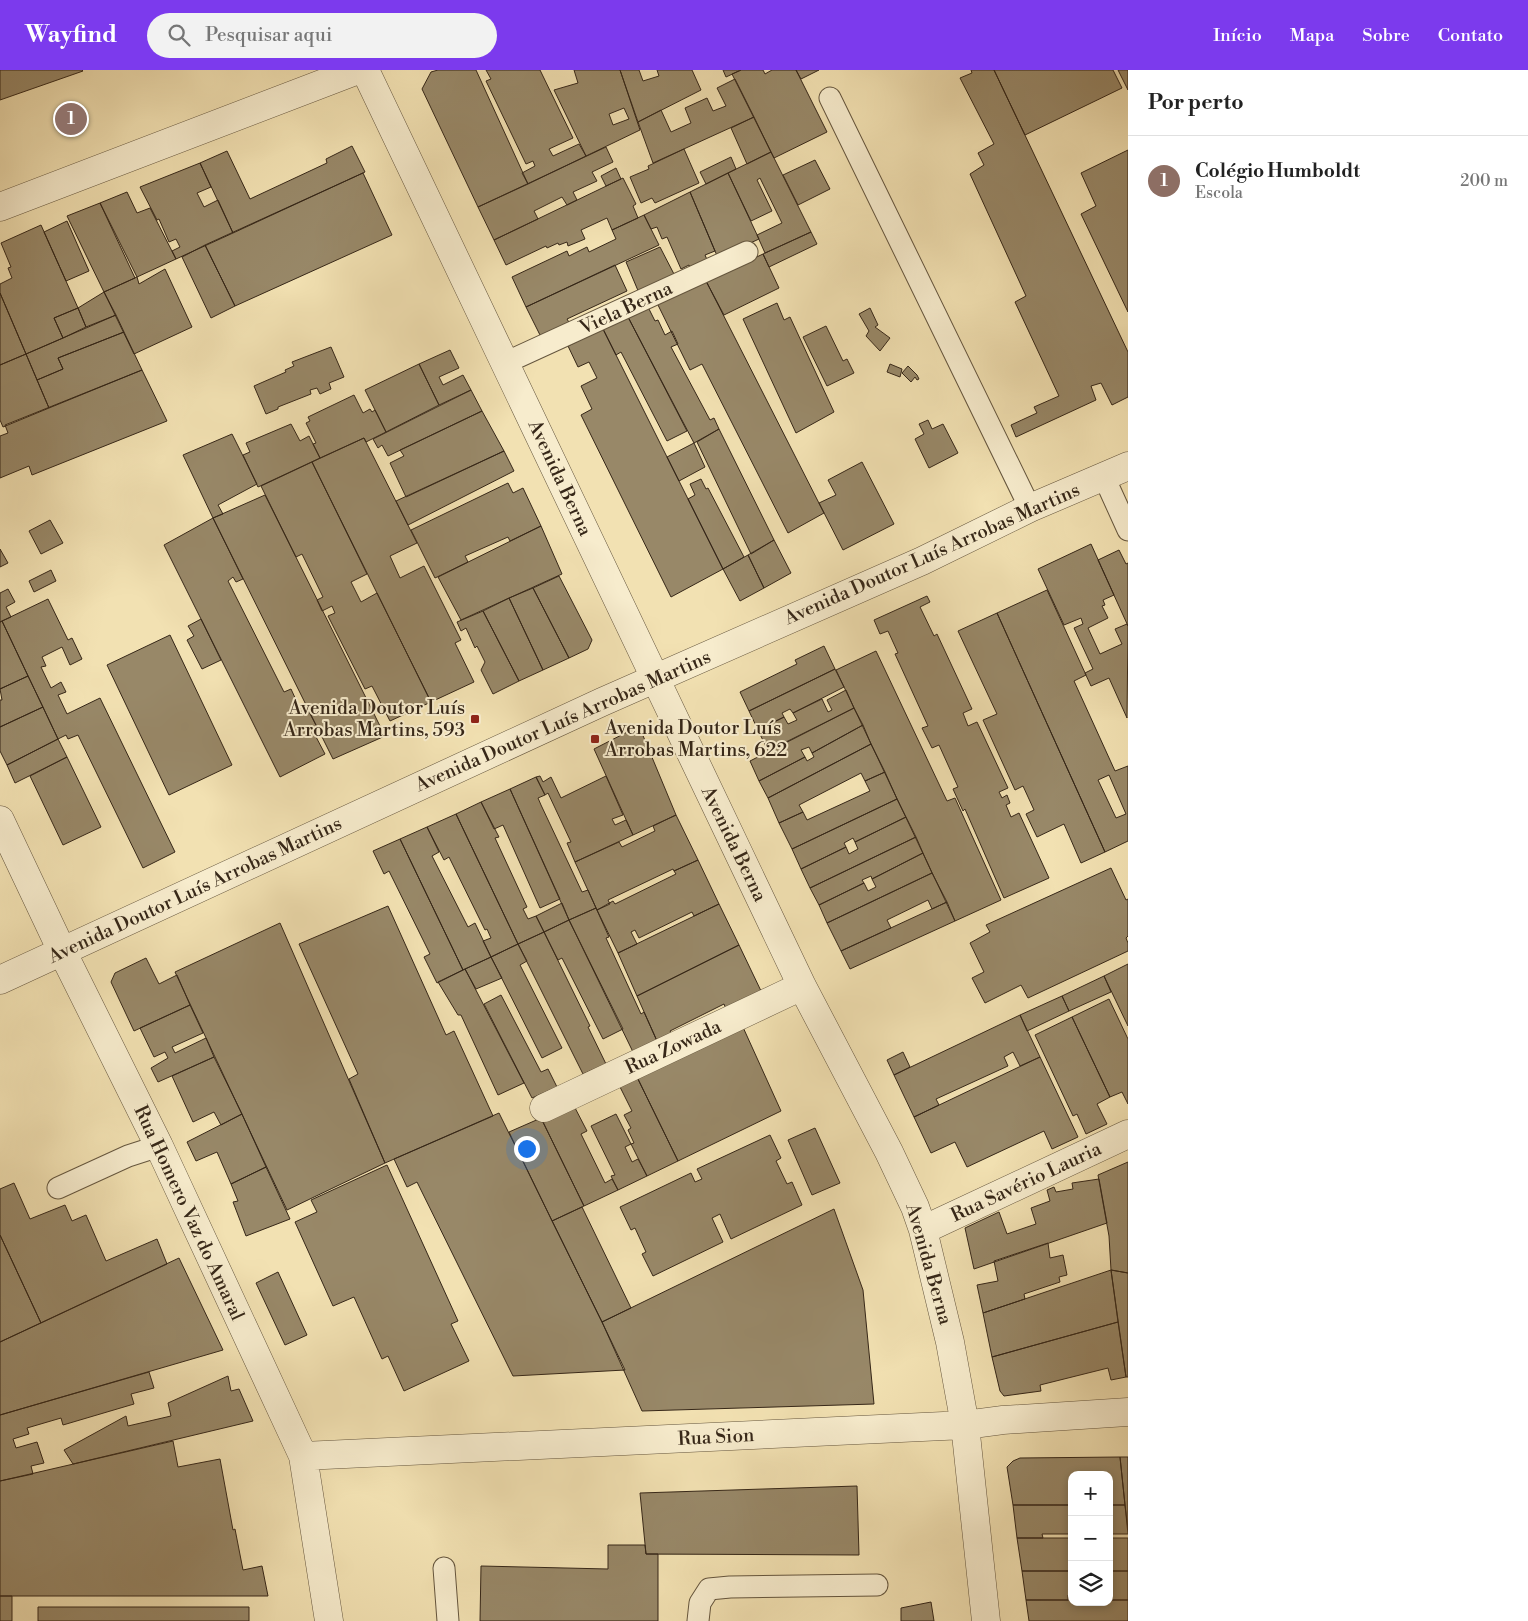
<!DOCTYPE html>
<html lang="pt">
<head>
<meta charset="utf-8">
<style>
	:root { --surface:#fff; --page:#f2f2f2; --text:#222; --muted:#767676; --line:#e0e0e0; --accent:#7c3aed }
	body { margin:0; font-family:"Libre Bodoni",serif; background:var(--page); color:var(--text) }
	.controls { position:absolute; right:15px; bottom:15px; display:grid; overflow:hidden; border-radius:10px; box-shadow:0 2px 8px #0003 }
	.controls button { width:45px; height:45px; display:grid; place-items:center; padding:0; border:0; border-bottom:1px solid var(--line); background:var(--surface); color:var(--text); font:25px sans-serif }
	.you { position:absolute; left:526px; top:1078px; width:18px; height:18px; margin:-12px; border:4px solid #fff; border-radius:50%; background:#1a73e8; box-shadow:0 0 0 8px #1a73e833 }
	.badge { display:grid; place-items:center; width:32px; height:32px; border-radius:50%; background:var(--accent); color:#fff; font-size:16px; font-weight:700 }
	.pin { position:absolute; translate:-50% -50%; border:2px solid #fff; box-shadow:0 1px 5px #0006 }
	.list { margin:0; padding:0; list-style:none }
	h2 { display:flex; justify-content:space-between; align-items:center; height:65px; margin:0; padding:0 20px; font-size:21px }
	h2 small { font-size:16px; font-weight:400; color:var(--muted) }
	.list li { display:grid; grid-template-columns:32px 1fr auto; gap:15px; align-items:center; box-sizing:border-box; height:90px; padding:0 20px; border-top:1px solid var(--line) }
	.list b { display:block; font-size:19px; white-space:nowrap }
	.list p { margin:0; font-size:16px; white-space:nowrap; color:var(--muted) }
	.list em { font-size:16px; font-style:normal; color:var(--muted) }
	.icon { flex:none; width:28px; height:28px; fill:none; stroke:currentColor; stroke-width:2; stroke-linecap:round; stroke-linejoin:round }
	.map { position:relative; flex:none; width:1128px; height:1551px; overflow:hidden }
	header { display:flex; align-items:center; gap:30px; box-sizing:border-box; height:70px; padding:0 25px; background:var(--accent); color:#fff }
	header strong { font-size:24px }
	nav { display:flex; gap:28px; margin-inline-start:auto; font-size:18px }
	.search { width:350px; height:45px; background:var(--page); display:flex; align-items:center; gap:12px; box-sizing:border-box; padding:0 18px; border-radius:28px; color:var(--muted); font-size:19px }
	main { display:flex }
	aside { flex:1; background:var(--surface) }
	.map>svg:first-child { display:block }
	.building { fill:#988868; stroke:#362718; fill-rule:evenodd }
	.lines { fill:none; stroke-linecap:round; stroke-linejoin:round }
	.service-casing { stroke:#65563e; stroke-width:23 }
	.minor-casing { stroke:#65563e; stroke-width:29 }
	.tertiary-casing { stroke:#65563e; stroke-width:29 }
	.service { stroke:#f7eccd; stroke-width:21 }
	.minor { stroke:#f7eccd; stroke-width:28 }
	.tertiary { stroke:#f7eccd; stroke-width:28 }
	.poi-dot { fill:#8f2418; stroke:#f7eccd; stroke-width:2 }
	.labels { text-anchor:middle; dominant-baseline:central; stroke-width:4; stroke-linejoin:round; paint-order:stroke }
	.street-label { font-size:19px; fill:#362718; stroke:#f7eccd }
	.poi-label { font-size:19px; fill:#362718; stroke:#f7eccd; text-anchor:end }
</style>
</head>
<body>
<header>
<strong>Wayfind</strong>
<div class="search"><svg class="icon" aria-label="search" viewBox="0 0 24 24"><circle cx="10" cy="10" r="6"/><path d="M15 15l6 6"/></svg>Pesquisar aqui</div>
<nav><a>Início</a><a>Mapa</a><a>Sobre</a><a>Contato</a></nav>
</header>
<main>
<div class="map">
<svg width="1128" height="1551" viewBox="0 0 1128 1551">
	<rect width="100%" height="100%" fill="#f2e1b2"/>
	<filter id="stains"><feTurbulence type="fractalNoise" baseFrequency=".004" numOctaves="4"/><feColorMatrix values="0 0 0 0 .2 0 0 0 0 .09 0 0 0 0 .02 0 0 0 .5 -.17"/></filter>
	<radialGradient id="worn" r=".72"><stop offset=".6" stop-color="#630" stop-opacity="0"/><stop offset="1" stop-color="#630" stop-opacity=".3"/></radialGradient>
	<!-- building -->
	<path class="building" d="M0,0h82l1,1 -83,29z
		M438,0h38l52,114 -50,23 -56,-118 9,-17z
		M486,0h54l33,68 -24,11 4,7 26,-12 7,12 -58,28 -6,-11 13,-7 -2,-5 -7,3 -40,-83 5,-2z
		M574,0h46l20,60 -54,26 -32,-66 24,-7zM624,38l5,11 -16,6 -4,-11z
		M620,0h19l4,11 16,-5 -2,-6h35l9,20 -63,32z
		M723,0h18l-15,7z
		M741,0h22l2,4 7,-4h24l31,62 -53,26 -42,-84z
		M796,0h23l-18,9z
		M971,0h23l134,282v45l-16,8 -11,-22 -10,3 5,14 -80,37 -5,-12 26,-12 -3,-6 25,-11 -44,-94 11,-6 -56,-122 14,-9 -6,-12 16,-9 -34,-66 12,-5z
		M994,0h119l9,18 -97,47z
		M1118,0h10v20z
		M735,9l19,38 -101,46 -15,-41 23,-12 10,22 20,-9 -6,-15 22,-10 6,13 13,-5 -9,-18z
		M754,47l17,35 -24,12 -16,-36z
		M352,76l13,26 -132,61 -33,-70 27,-12 23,48 77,-36 -1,-4z
		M606,77l7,15 -21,10 5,9 -24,11 4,8 -10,5 -5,-8 -28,14 4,8 -44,21 -16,-33z
		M684,79l15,34 -44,20 -3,-5 -11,5 -11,-26 19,-8 -1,-3z
		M1128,80v162l-47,-98 15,-8 -15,-33z
		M771,82l40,80 -46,21 -8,-18 25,-12 -22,-45 -3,2 15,31 -21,10 -23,-48z
		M731,87l5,12 -30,15 -6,-12z
		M815,90l15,29 -32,16 -15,-30z
		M200,93l11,24 -14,6 7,14 14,-7 15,33 -57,26 -4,-8 8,-4 -4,-8 -7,3 -10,-23 -2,1 -17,-33z
		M616,98l5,11 -15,7 -5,-10z
		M363,103l29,62 -157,71 -30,-61z
		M728,103l31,66 -41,19 -28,-66z
		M623,108l13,26 -3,2 5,12 -26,12 -5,-12 -26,12 4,9 -17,7 -1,-4 -8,3 -1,-2 -11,5 -1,-2 -40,19 -12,-25z
		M127,122l10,21 13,-5 26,51 -39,18 -37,-74z
		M690,122l25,59 -10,4 3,7 -17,7 -2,-4 -8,4 -14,-32 -5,2 -5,-12 -6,2 -7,-14z
		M100,133l35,75 -31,14 -37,-76z
		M644,145l15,30 -133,62 -14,-30 55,-26 2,5 18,-9 2,5 27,-13 -4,-9z
		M67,151l22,50 -23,10 -22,-49z
		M41,155l37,83 -24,10 9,20 -37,16 -26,-61v-9l12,-6 -4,-10 3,-1 -10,-24z
		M811,162l6,12 -48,23 -6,-13z
		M205,175l30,61 -24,12 -29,-61z
		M660,177l15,29 -36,17 -13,-31z
		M763,184l16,34 -55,27 -18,-34z
		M615,195l12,26 -60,28 3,5 -29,13 -15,-30z
		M165,199l27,58 -58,27 -30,-62 33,-15 2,7z
		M706,211l118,232 -36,20 -86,-169 -12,6 -33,-67z
		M104,222l12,23 -30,12 -8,-19z
		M0,223l26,61 -26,11z
		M777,233l7,17 6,-3 44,95 -38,21 -53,-114z
		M648,237l7,14 3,-1 7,15 7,-4 6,13 -7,3 39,73 4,-2 5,11 -25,14 -66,-126z
		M78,238l8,19 -23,11 -9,-20z
		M870,238l8,17 -3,2 15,11 -10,13 -14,-15 3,-5 -10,-17z
		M116,245l8,17 -66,26 5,11 -26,11 -11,-26z
		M628,247l59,114 -20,10 -46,-89 -5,3 -13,-26z
		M826,256l17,35 4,-2 7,14 -27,13 -24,-49z
		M603,259l120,240 -52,28 -90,-182 11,-6 -11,-23 16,-8 -8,-16 -11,5 -10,-21z
		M124,262l18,38 -93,38 -12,-28 26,-11 -5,-11z
		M331,277l13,30 -15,6 2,6 -11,5 -3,-6 -7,2 1,4 -33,13v2l-12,5 -12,-28 32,-14 -1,-2 9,-4 -2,-4z
		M450,280l9,18 -20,9 4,8 20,-10 8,15 -32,15 -20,-41z
		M26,284l23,54 -46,19 -3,-7v-55z
		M419,294l20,41 -53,27 -21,-42z
		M890,294l12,5 -2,8 -13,-5z
		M908,296l9,9 2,4 -2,1 -2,-3 -4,5 -9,-9z
		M142,300l25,51 -135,54 -3,-9 -29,12v-42l8,-3 -3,-8z
		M471,320l11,21 -94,45 -6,-11 -4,3 -5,-9z
		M354,325l9,18 7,-4 2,3 3,-2 11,22 -20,10 -2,-4 -44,20 -7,-14 3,-1 -10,-20 4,-2 -2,-4z
		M482,341l22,40 -98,46 -16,-34 14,-7 -4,-6z
		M928,350l4,9 11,-5 15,29 -29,15 -14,-29 9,-5 -5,-10z
		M291,354l9,17 9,-5 11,22 -62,29 -15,-32 7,-3 -4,-9z
		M719,359l55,111 -23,14 -54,-112z
		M232,364l25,50 -39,21 5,9 -10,4 -30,-63z
		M364,368l53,105 -27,13 10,22 24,-12 37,74 -6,3 19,39 -43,20 -119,-240z
		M694,373l11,24 -26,14 -12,-24z
		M504,381l10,20 -106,54 -12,-24z
		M312,392l55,112 -16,8 10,20 16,-9 54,109 -41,19 -18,-35 -7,3 -37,-73 7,-3 -3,-7 -10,5 -5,-11 6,-3 -21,-43 -6,3 -35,-71z
		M862,392l32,62 -51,26 -24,-47 17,-8 -8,-15z
		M701,409l5,10 2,-1 36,69 -21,12 -35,-70 7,-4 -5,-11z
		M508,413l5,10 10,-5 18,38 -31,15 -2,-4 -43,19 3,6 -33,16 -24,-48z
		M265,425l120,241 -52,23 -120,-241z
		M213,448l30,61 -7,3 -3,-5 -5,4 56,111 7,-3 11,24 6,-3 12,23 -5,2 10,19 -45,23 -116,-232z
		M50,450l13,23 -22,11 -12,-23z
		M541,456l21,48 -101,46 -23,-43z
		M774,470l17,33 -27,15 -16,-33z
		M1091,474l23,51 -11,5 2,5 -3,1 6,12 -20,10 12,26 22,-10 -7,-15 12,-5 1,2 -1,92 -18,-40 -18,8 -6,-13 8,-4 -19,-41 9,-4 -2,-6 -17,7 -26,-56z
		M0,479l8,14 -8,4z
		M1119,480l7,14 2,-1v63l-30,-66z
		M748,485l16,33 -24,13 -17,-32z
		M51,500l5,11 -22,11 -5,-11z
		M559,506l33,64 -4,9 -19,9 -36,-70z
		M533,518l36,70 -26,12 -34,-72z
		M8,519l7,13 -9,5 5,10 -11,5v-29z
		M1047,520l39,85 -12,6 41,90 13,-5v75l-23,11 -108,-239zM1109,705l17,39 -10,4 -18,-38z
		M927,526l3,6 -10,5 14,29 3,-2 35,75 -9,4 5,13 9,-4 31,66 -9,4 3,6 5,-3 3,8 -4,2 5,12 8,-4 30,65 -45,20 -39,-89 -2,2 -10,-22 5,-2 -19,-42 -7,3 -10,-20 6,-2 -33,-72 3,-1 -10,-22 -8,3 -6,-14z
		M509,528l34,72 -24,11 -36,-70z
		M48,529l20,41 4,-2 10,21 -12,6 -8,-18 -20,10 4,9 -5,1 10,21 10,-6 5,10 -8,3 9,19 33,-16 75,154 -32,16 -65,-133 -10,4 -2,-4 -8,4 -56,-118z
		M483,541l36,70 -26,13 -12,-24 4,-8 -8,-16 -2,2 -9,-20 -5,3 -4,-9z
		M997,543l108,239 -24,11 -17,-39 -27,13 -11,-23 8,-4 -11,-24 -8,4 -32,-70 14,-6 -39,-83z
		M201,549l20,41 -19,9 -15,-29 7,-4 -6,-10z
		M2,551l26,55 -28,13v-67z
		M170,565l62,130 -63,30 -62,-130z
		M824,576l11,23 -86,42 -9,-19 57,-28 -2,-4z
		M876,581l71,150 8,-3 46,102 -46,21 -119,-251z
		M835,599l9,18 -51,26 -3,-4 -8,4 2,4 -26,13 -9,-19z
		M28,606l15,31 -43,20v-27h2l-2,-11z
		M846,620l8,18 -86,43 -10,-21 26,-13 4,7 9,-4 -4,-7 29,-14 6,13 4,-2 -5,-10z
		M43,637l15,32 -51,26 -7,-14v-24z
		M854,638l9,17 -51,28 -3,-6 -8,3 4,7 -46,24 -9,-20z
		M863,655l8,19 -103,54 -9,-17 46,-24 2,4 7,-4 -2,-4z
		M639,656l37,89 -43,20 -39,-86z
		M58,669l9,18 -52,26 -8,-18z
		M871,674l14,28 -20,9 -4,-8 -62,32 4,7 -24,11 -11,-25z
		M67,687l34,70 -38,18 -33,-69z
		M885,702l12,27 -105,50 -13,-26 24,-11 4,8 63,-29 -5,-10z
		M540,706l3,6 8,-5 10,21 45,-22 17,39 -11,4 3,6 11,-5 7,15 -58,27 -8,-19 4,-1 -23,-49 -3,2 -9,-18z
		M536,707l9,18 -7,3 3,7 41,87 6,-2 8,18 -27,12 -59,-131z
		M510,719l50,110 -20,9 -37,-83 -9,4 -13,-27z
		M897,729l9,18 -51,25 -2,-4 -9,5 2,4 -45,22 -9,-20z
		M481,732l18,35 -4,1 32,69 -4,2 5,10 8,-3 8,16 -26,12 -62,-130z
		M456,744l62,130 -27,13 -8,-16 8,-3 -4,-9 -2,1 -36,-73 -5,3 -17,-33z
		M676,745l22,45 -24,11 -1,-2 -65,31 2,4 -13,6 -22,-48 44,-20 3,5 33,-16 -2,-5z
		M906,747l10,20 -106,51 -9,-19 45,-22 3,7 9,-5 -3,-7z
		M427,757l12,25 -7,4 36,71 7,-4 16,34 -28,13 -63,-131z
		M916,767l7,16 -51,26 -1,-3 -9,4 2,3 -45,22 -9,-17z
		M400,769l63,131 -26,13 -13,-26 6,-3 -41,-83 -5,3 -11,-23z
		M923,783l9,20 -105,50 -8,-18 45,-22 4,8 8,-4 -4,-8z
		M698,790l21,44 -25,12 -2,-4 -53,26 -4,-8 -4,2 6,12 -19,9 -21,-43 16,-9 2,3 61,-30 -2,-3z
		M1111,798l15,32 2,-1v37l-2,2 2,5v8l-100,47 -7,-13 -36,18 -13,-25 12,-6 -14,-29 20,-11 -4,-7z
		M932,803l15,29 -15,7 -4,-9 -41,20 4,8 -50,23 -14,-28z
		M947,832l8,19 -105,48 -9,-18z
		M562,833l7,17 -25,12 -8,-16z
		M719,834l20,41 -102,51 -19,-43z
		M388,836l58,129 8,-4 39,85 -108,47 -36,-84 9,-5 -59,-130z
		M596,838l13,29 -3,1 35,76 3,-2 13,29 -24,11 -64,-132z
		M569,850l54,109 -20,10 -41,-81 -4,2 -14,-28z
		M280,853l105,240 -98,47 -112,-238z
		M544,862l46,94 -2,1 18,37 -23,10 -65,-130z
		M518,874l9,17 -7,4 42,83 -20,10 -51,-101z
		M739,875l23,48 -36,16 -2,-5 -54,27 2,3 -15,7 -20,-45z
		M491,887l11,21 -26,11 -11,-20z
		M146,888l13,26 18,-9 13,30 -56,26 -23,-49 4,-9z
		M1128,894v62l-24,-50z
		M465,899l59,114 -26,12 -37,-80h-3l-20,-33z
		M1104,906l7,16 -42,19 -7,-15z
		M501,925l40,77 7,-3 9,18 -25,11 -48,-94z
		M1062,926l7,15 -42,20 -7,-16z
		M1109,929l19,40v65l-6,-12 -12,5 -38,-80z
		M190,935l13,28 -31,14 3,6 31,-15 8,19 -56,25 -7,-14 17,-10 -3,-6 -11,5 -14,-29z
		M1020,945l20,42 -20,9 -7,-14 -9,5 4,9 -72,33 3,6 -25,12 -20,-42z
		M1072,947l38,80 -13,7 10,20 -21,10 -9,-20 -4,2 -38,-81z
		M742,955l39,86 -103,50 -42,-86z
		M903,982l7,15 -16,8 -7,-15z
		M214,987l28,57 -21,11 -7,-13 -21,10 -21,-46z
		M1040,987l38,80 -26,12 -8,-18 -77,36 -12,-25 -24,11 -17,-36z
		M636,1005l42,86 -31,15 -16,-32 3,-1 -6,-13 3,-2 -7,-13 8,-4 -14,-28z
		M573,1034l14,27 -6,3 24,49 7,-4 6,11 -34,16 -43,-88z
		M499,1043l103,209 23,48 -112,6 -96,-194 -10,5 -13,-28z
		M242,1044l24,53 -35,17 -14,-32 -21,9 -9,-19z
		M616,1044l15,30 -6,3 7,15 6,-3 9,17 -29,14 -7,-14 4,-1 -24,-49z
		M541,1048l43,88 -32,15 -43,-89z
		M815,1058l25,55 -28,12 -24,-55z
		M770,1065l11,23 -5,3 11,23 5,-2 10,23 -71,34 -11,-25 -8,4 11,24 -70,34 -11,-22 4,-2 -11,-24 -4,2 -11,-23 71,-34 4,9 7,-3 -5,-10z
		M1128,1092v111l-17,-3 -2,-34 -11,-61z
		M387,1095l71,156 -7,3 18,37 -65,30 -16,-35 -6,3 -28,-62 -21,9 -38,-84 22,-10 -6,-12z
		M266,1097l24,52 -44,17 -13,-34 5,-1 -7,-17z
		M1099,1109l8,44 -133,46 -9,-41 34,-16 8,22 29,-10 -5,-16 19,-7 -3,-11 7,-3 2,5 17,-3 -1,-6z
		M14,1113l16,36 35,-14 7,16 14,-6 20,46 51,-22 10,25 -126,59 -41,-88v-46z
		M582,1137l49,101 -29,14 -50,-101z
		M834,1139l29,81 11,114 -232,7 -40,-89z
		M0,1165l41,88 -41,19z
		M1048,1173l2,15 13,-3 4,20 -8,2 1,5 -36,12 1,5 -42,14 -6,-28 21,-4 -4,-20z
		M179,1188l44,92 -223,65v-73z
		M1111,1200l17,3v104h-2z
		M1111,1200l7,52 -126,35 -9,-44z
		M278,1202l29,63 -22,10 -29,-62z
		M1118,1252l8,55 -15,3 -3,-12 -68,17 1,6 -37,5 -4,-5 -8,-34z
		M149,1302l5,16 -23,6 3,10 -71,21 -2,-7 -34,10 2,6 -16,5 3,9 21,-6 7,21 -13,3 2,8 -33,7v-66z
		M228,1306l3,15 8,-2 14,32 -180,43 -9,-14 62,-34 2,10 43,-10 -3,-13z
		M173,1371l5,26 42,-8 13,71 2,-1 8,41 19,-4 6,30h-268v-115z
		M1120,1387h8v72l-3,-24z
		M1120,1387l5,48h-16v-30h-37v30h-59l-6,-38 6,-6 7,-3z
		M857,1416l2,69 -213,-1 -6,-61z
		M1013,1435h59v29h-30l1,4h-26z
		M1109,1435h16l3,29h-19z
		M1017,1468h55v33h-50z
		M1109,1468h19v33h-19z
		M608,1475h37l1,9h12v67h-178l1,-55 127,3z
		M1022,1501h50v24h-4v5h-42z
		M1109,1501h19v29h-19z
		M0,1526h12v25h-12z
		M1026,1530h46v2h37v-2h19v21h-99z
		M931,1532l3,19h-33v-13z
		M38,1537h211v14h-211z"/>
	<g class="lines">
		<!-- service casing -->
		<g class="service-casing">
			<path id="service" d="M830,28l200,410
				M505,293l242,-111
				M1104,407l24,53
				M58,1118l70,-32 31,-10
				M444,1498l4,53
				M698,1551l2,-18 9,-14 21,-2 147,-2"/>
		</g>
		<!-- minor casing -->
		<g class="minor-casing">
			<path id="minor" d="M365,0l437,916 87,166 26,55 8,23 27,112 15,83 21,196
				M0,137l358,-137
				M0,750l62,131 97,195 144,310 26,165
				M544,1038l258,-122
				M923,1160l205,-96
				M303,1386l662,-31 38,-5 125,-8"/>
		</g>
		<!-- tertiary casing -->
		<g class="tertiary-casing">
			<path id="tertiary" d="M0,910l602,-278 320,-141 108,-53 98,-42"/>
		</g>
		<!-- service -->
		<use href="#service" class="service"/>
		<!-- minor -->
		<use href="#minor" class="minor"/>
		<!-- tertiary -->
		<use href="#tertiary" class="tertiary"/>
	</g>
	<!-- markers -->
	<g class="poi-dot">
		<rect x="470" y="644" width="10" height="10" rx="2.5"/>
		<rect x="590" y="664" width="10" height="10" rx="2.5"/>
	</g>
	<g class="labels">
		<!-- street labels -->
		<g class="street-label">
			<text transform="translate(626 238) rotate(-25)">Viela Berna</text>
			<text transform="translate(560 408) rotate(65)">Avenida Berna</text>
			<text transform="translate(932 484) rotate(-24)">Avenida Doutor Luís Arrobas Martins</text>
			<text transform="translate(563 651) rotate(-24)">Avenida Doutor Luís Arrobas Martins</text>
			<text transform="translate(734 774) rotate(64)">Avenida Berna</text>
			<text transform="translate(195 820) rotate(-25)">Avenida Doutor Luís Arrobas Martins</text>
			<text transform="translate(673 977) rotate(-25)">Rua Zowada</text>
			<text transform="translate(1026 1112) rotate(-25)">Rua Savério Lauria</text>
			<text transform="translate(189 1143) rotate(65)">Rua Homero Vaz do Amaral</text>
			<text transform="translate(929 1194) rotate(74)">Avenida Berna</text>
			<text transform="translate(716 1367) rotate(-3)">Rua Sion</text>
		</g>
		<!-- poi labels -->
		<g class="poi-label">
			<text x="465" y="638">Avenida Doutor Luís<tspan x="465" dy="22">Arrobas Martins, 593</tspan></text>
			<text x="605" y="658" text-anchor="start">Avenida Doutor Luís<tspan x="605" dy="22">Arrobas Martins, 622</tspan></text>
		</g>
	</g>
	<rect width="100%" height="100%" filter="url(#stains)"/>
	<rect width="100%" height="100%" fill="url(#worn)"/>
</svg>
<div class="controls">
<button>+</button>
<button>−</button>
<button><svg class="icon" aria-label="layers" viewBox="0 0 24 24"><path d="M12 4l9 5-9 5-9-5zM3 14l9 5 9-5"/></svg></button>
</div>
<div class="you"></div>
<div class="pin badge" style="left:71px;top:49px;background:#8d6e63">1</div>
</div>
<aside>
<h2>Por perto<small></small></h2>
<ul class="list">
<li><span class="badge" style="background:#8d6e63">1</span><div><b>Colégio Humboldt</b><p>Escola</p></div><em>200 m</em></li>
</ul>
</aside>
</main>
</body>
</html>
